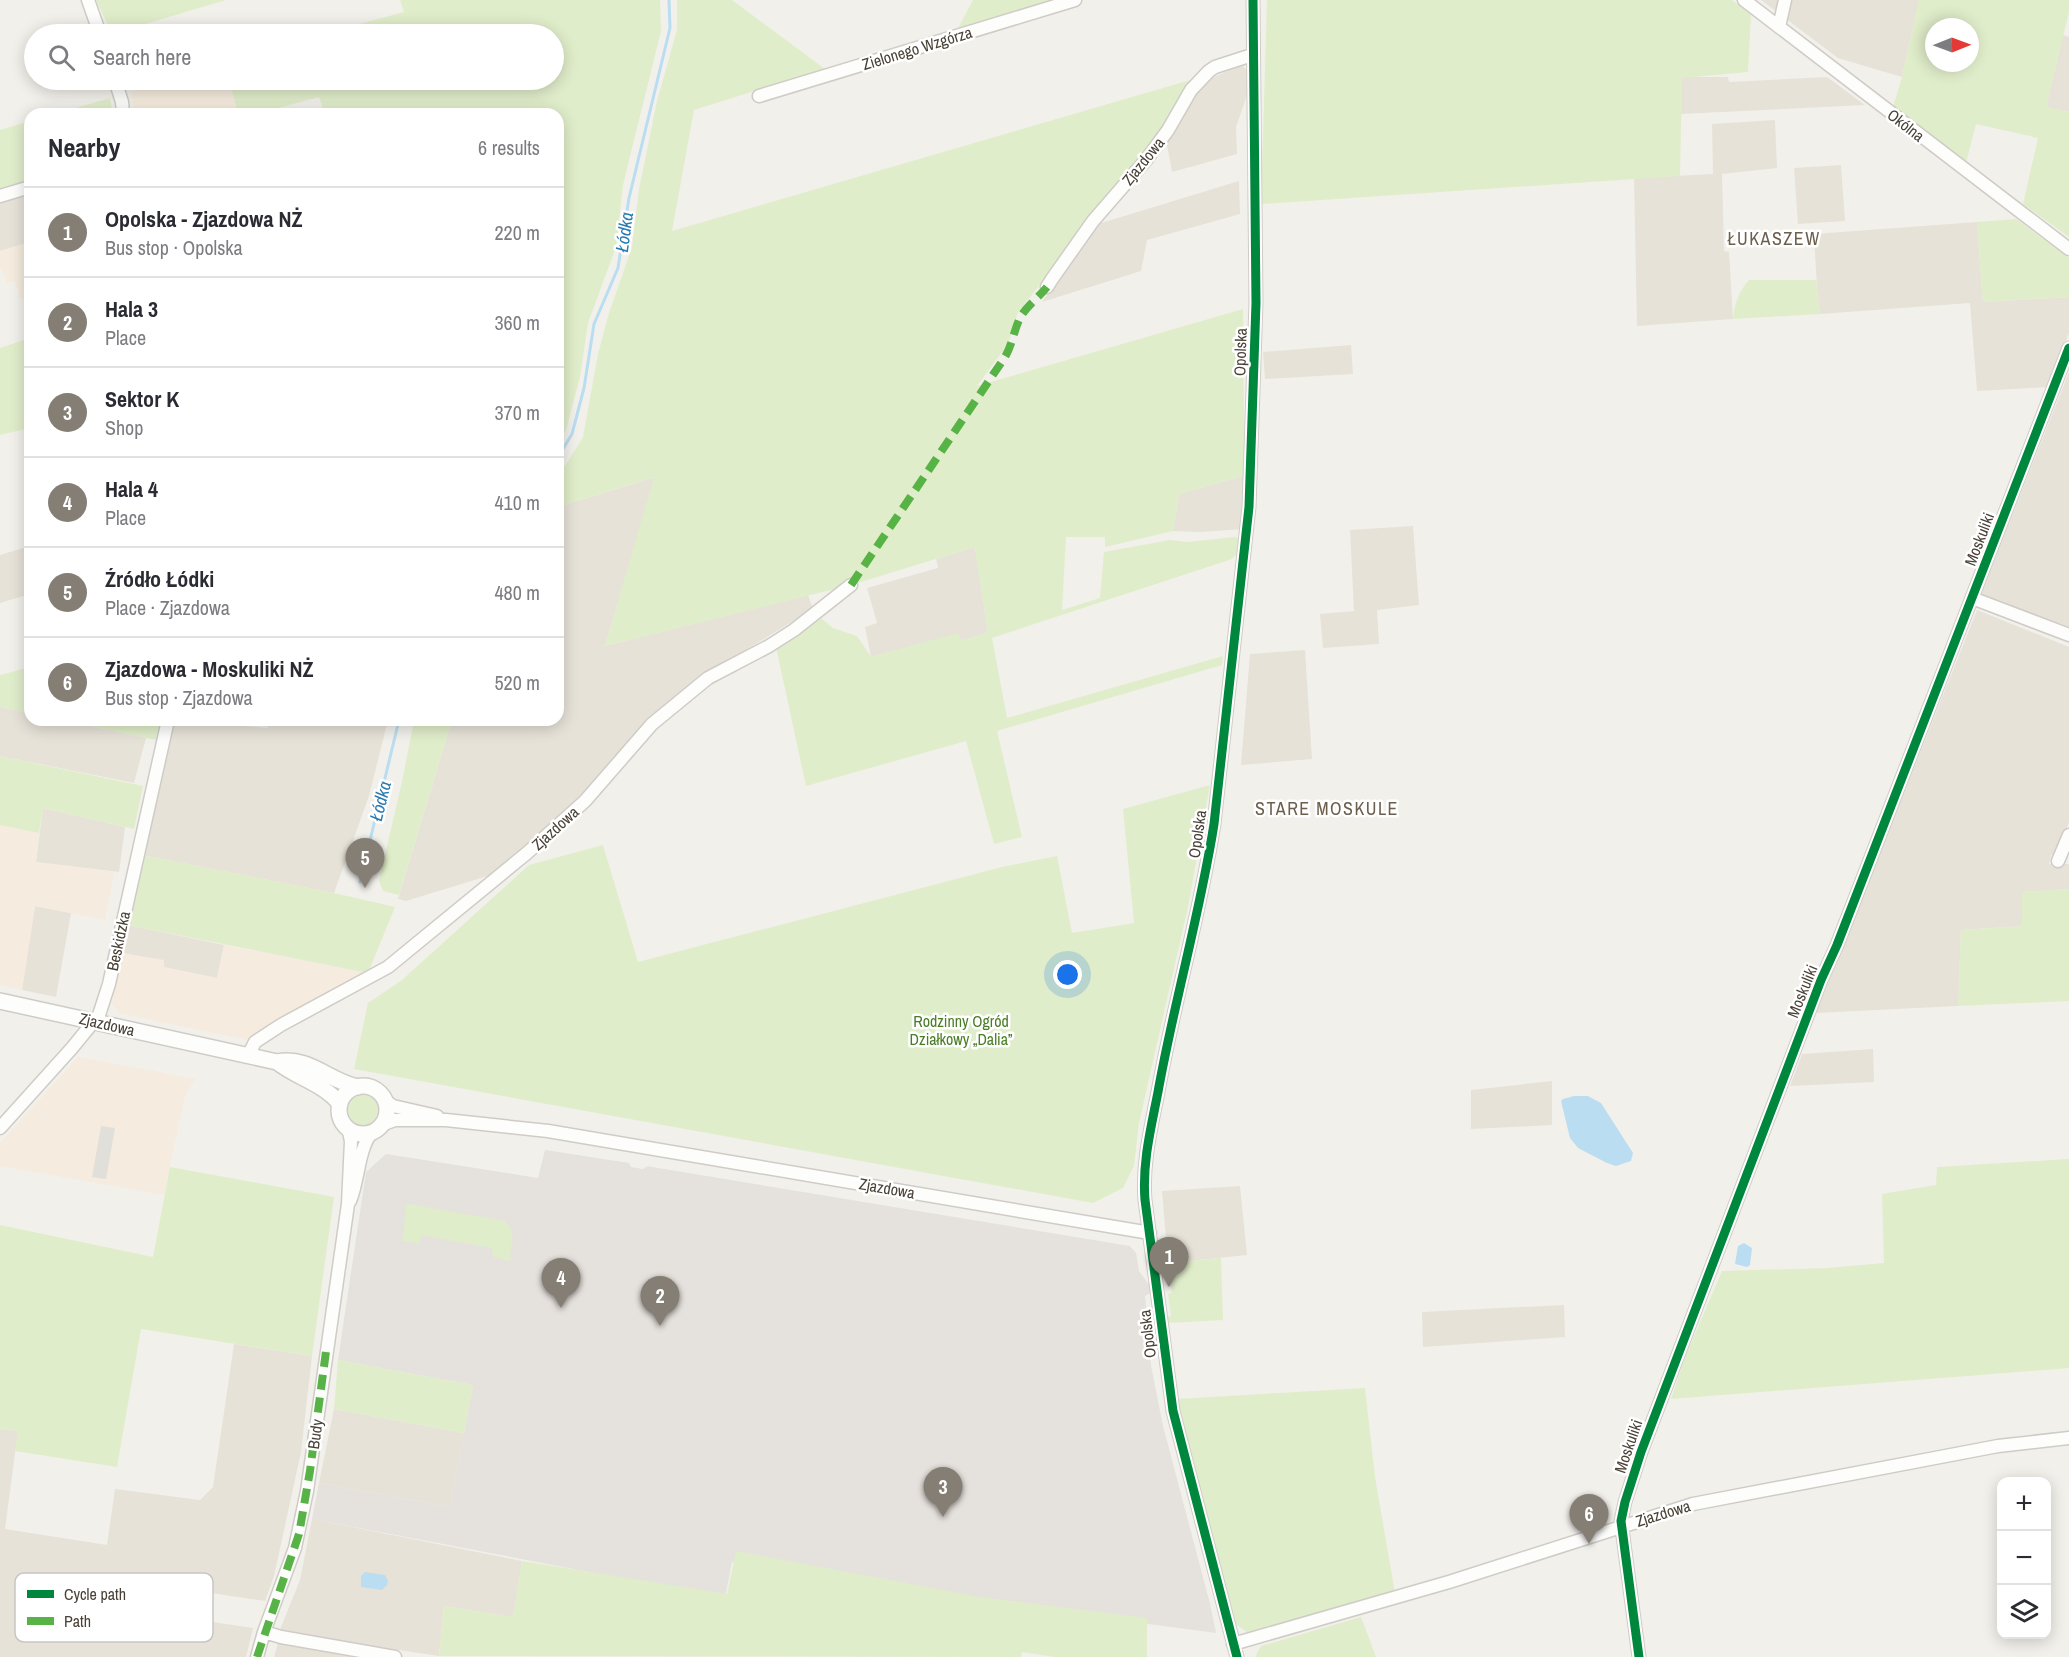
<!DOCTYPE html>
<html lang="en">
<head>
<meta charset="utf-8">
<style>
	:root { --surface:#fff; --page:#f2f2f3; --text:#2b2b33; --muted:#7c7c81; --line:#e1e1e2; --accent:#847e75 }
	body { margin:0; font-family:"Archivo Narrow",sans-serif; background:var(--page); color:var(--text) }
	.controls { position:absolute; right:18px; bottom:18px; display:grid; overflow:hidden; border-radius:12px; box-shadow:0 3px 15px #0003 }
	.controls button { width:54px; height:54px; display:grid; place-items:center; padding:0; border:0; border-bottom:2px solid var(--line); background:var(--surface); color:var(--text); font:30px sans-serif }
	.compass { position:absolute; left:1925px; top:18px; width:54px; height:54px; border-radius:50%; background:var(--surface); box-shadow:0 3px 15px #0003; rotate:89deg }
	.you { position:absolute; left:1068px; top:975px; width:21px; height:21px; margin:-15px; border:4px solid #fff; border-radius:50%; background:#1a73e8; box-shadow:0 0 0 9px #1a73e833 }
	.badge { display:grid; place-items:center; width:39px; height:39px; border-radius:50%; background:var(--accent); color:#fff; font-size:20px; font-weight:700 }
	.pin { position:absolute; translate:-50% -50px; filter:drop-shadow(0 2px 3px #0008) }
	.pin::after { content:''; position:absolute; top:32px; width:21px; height:18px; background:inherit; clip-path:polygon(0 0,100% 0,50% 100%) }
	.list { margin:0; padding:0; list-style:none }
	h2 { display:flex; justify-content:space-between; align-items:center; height:78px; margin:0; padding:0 24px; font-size:26px }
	h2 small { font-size:20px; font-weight:400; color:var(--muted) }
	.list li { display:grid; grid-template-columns:39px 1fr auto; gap:18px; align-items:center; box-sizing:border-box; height:90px; padding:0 24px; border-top:2px solid var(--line) }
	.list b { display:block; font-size:22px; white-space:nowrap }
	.list p { margin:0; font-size:20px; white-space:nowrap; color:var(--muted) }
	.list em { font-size:20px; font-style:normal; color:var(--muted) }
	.icon { flex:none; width:33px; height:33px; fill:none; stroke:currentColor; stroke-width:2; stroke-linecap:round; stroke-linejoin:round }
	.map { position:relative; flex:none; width:2069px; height:1657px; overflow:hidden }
	.search { position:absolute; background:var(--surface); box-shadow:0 3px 15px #0003; left:24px; top:24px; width:540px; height:66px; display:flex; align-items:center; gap:15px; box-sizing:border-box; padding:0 21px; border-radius:33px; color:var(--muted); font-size:22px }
	.panel { position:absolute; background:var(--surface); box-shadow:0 3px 15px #0003; left:24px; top:108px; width:540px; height:618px; border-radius:18px }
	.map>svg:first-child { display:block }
	.residential { fill:#e6e2d8 }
	.commercial { fill:#f5ebde }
	.industrial { fill:#e5e1dc }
	.green { fill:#e0edca; fill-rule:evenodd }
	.parking { fill:#e1dfda }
	.water { fill:#baddf1 }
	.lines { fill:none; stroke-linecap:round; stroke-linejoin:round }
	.stream { stroke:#baddf1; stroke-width:3 }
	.minor-casing { stroke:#cfccc7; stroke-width:15 }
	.tertiary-casing { stroke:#cfccc7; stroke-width:18 }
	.minor { stroke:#fdfdfc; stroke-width:12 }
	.tertiary { stroke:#fdfdfc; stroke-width:15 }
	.quiet { stroke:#57b346; stroke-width:8; stroke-dasharray:15 8; stroke-linecap:butt }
	.cycleway-casing { stroke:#fff; stroke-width:13 }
	.cycleway { stroke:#00873e; stroke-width:9 }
	.labels { text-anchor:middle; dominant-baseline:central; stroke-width:5; stroke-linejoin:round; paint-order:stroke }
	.street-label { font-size:16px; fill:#494136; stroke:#fff }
	.park-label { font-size:16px; fill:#4a7e26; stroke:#fff }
	.water-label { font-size:18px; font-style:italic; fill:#287bb2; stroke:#fff }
	.neighbourhood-label { font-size:18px; letter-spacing:1.5px; fill:#6c5f4d; stroke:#fff }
	.key { fill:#fff; stroke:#c8c6c3; stroke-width:1.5 }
	.key-label { font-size:16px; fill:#494136 }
</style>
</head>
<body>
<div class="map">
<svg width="2069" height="1657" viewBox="0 0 2069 1657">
	<rect width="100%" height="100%" fill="#f2f0eb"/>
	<!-- residential -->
	<path class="residential" d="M1761,0h158l-17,77 -64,-19z
		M2063,35l6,2v75l-23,-5z
		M1243,66l4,5 1,21 -12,35 1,27 -65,18 -5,-27 15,-33 23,-31 32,-14z
		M1681,77h47l1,5 98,-5 38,28 -185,9z
		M1775,120l2,48 -55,6 2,77 5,1 4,67 -96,7 -3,-148 79,-4 -1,-50z
		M1841,165l4,56 -47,3 -4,-56z
		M1239,181l1,33 -93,26 -6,31 -99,31 27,-41 29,-37z
		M30,192v50l-30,9v-50z
		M1977,222l6,80 86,-5v36l-21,54 -71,4 -7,-88 -150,11 -3,-25 -3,-55z
		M1351,345l2,29 -88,5 -2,-27z
		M2069,372v255l-88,-33z
		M1246,475l-3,54 -42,3 -28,-1 6,-37z
		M655,477l-50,169 203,-51 5,14 -115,70 -22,16 -73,75 -19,29 -41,31 -49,44 -88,27 -8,-2 54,-179h106v-213z
		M1413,526l6,79 -42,5 2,34 -56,4 -3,-34 34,-3 -4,-81z
		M30,546v48l-30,9v-48z
		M975,547l13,86 -27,8 -3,-7 -87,23 -6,-30 12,-4 -10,-35 71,-20 -2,-9z
		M1977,610l92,37v175l-12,32 -6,1 -2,9h20v25l-46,3 -1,34 -61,4 -3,76 -142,7z
		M1305,650l7,109 -71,6 9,-111z
		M0,707l30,6v7h32l84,18 -12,45 -134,-27z
		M174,720h56v5l38,3 2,-8h118l-19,76 -35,97 -192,-38z
		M43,808l82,19 -6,45 -83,-10z
		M35,906l36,7 -15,84 -34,-7z
		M128,925l96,20 -7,33 -54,-11 1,-6 -42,-8z
		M1873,1049l1,33 -84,4 12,-32z
		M1552,1081v44l-81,4v-39z
		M1240,1186l7,69 -79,8 -6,-72z
		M1564,1305l1,32 -142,10 -1,-35z
		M234,1344l78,12 -11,96 -27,124 -9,25 -100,-15 -6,28 94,14 -7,29h-246v-228l18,2 -13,98 102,16 8,-56 85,11 13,-13z
		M334,1409l130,24 -14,74 -131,-24z
		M312,1519l210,42 -9,56 -69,-11 -5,50 -160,-24 21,-52z
		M278,1643l84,14h-88z"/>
	<!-- commercial -->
	<path class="commercial" d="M167,80h62l9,34h-104l-3,-22z
		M30,242v54l-10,4 -5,-19 -9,2 -6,-18v-14z
		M0,825l39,8 -3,29 78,10 -9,48 -70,-14 -13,84 -22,-5z
		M224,945l144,28 -120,67 -129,-27 -7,-9 10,-51 42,7v7l53,11z
		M78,1057l118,22 -10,14 -3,11 -19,91 -164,-29v-23z"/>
	<!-- industrial -->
	<path class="industrial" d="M545,1150l84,13 2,4 12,2 5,-3 4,1 478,79 6,7 3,18 13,18v3l-7,4 6,70 12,60 47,178 6,29 -268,-36 -216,-35 -7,36 -413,-79 7,-36 131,24 23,-122 -135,-25 28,-188 20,-18 152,24z"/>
	<!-- green -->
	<path class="green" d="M96,0h130l-114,34z
		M400,0h260l1,31 -38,154 -7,62 -28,76 -8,54 -14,53 -8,13v-329h-233l-6,-17 -63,17h-18l-9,-34h325v-46h-232l82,-22z
		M677,0h55l93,69 -131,41 -22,121 522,-152 -46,71 -130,162 -10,32 -31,42 266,-77 1,116 2,50 -67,19 -6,37 -68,16v-10h-39l-4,73 38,-12 4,-46 66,-12 17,2 48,-5 7,2 -2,12 -8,8 -240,79 15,80 216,-62 -1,9 -225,66 25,106 -28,7 -28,-103 -160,45 -30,-139 45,-29 12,10 24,8 14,21 87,-24 3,8 27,-8 -13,-86 -124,38 -246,61 49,-169 -96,30v-34l7,-7 18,-29 15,-83 11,-41 23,-66 7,-58 18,-88 20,-71z
		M973,0h86l-103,32z
		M1267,0h465l19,15 -3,57 -66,6 -2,98 -419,28z
		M1919,0h150v12l-23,95 23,5v125l-46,-33 15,-66 -62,-14 -10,39 -73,-56 9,-30zM1934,27h36v36h-36z
		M110,98l3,16h-58z
		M30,121v63l-30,9v-63z
		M2016,219l53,39v39l-86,5 -6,-80z
		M1749,280h67l4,34 -87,5c1,-15 6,-28 16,-39z
		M30,338v90l-30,7v-87z
		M30,667v46l-30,-6v-32z
		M62,720h98l-4,20z
		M414,720h38l-53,175 -16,-4 -4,-10 24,-104z
		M0,756l143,30 -9,43 -91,-21 -4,25 -39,-8z
		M1210,785l-22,122 -49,216 -5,43 -11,22 -30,15 -739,-134 14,-66 34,-23 127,-115 74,-20 35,117 364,-95 55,-11 15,77 62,-10 -11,-114z
		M142,855l192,38 61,14 -27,66 -240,-48z
		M2069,889v112l-111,5 3,-76 61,-4v-34z
		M348 1110a15 15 0 1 1 30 0a15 15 0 1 1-30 0Z
		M2069,1159v209l-398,31 14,-42 37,-86 105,-3 57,-5 -2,-69 54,-9 1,-18z
		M170,1167l164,30 -22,159 -171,-27 -24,138 -102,-16 3,-20 -18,-2v-204l153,32z
		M409,1204l95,17c13,10 8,22 5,36l3,1 -3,3 -16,-4 -1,-9 -71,-13 -1,9 -18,-3 4,-31 -2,-2z
		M1221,1258l2,62 -57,3v-6l5,-1 -3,-22 4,-1 -1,-7h-4l-2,-23z
		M338,1360l135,25 -9,48 -130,-24z
		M1365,1388l10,89 20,116 -145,41 -16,-11 -48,-180 -10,-44z
		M736,1551l244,46 167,21v39h-93l-32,-5 -1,5 -582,-1 5,-50 69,11 9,-56 205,33z
		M1361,1617l15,40h-121l6,-11z"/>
	<!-- parking -->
	<path class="parking" d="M101,1126l14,2 -9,51 -14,-2z"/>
	<!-- water -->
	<path class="water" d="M1574,1096h14l13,7 32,50 -2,8 -15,5 -9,-3 -29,-15 -8,-10 -9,-37 2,-2z
		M1744,1243l8,5 -2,17 -3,2 -12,-3 3,-18z
		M365,1572l20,3 3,6 -1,4 -5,5 -21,-3v-11z"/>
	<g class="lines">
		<!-- stream -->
		<path class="stream" d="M558,457l14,-23 12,-46 10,-64 24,-56 11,-70 41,-170 -1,-28
			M360,882l39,-162"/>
		<!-- minor casing -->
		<g class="minor-casing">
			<path id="minor" d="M88,0l12,34
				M1744,0l325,249
				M1779,27l6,-27
				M115,80l7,22 1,12
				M759,96l316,-96
				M0,196l30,-9
				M1047,287l5,-8 41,-58 53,-61 22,-30 23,-40 18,-19 6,-4 37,-12
				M1972,598l97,37
				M2058,861l11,-26
				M248,1056l7,-14 26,-17 107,-58 139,-114 58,-52 67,-77 56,-46 61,-32 25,-16 57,-45
				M384,1100l9,6 44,10
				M381,1125l14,-5h51l102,11 602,102
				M0,1128l72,-80 27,-33 10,-31 59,-264
				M350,1201c9,-21 8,-54 23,-70
				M264,1632l17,5 114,20
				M1233,1644l216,-62 244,-78 305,-58 71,-8
				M257,1657l7,-25 31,-84 12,-57 41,-287 3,-63 -3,-13
				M1237,1657l-64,-246 -28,-211c-3,-37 6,-72 13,-108 16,-90 42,-178 56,-268l35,-317 7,-204 -3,-303
				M1639,1657l-18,-136 4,-19 16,-50 180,-472 16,-35 232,-597"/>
		</g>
		<!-- tertiary casing -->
		<g class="tertiary-casing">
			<path id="tertiary" d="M0,1001l277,61c33,-6 51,19 81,25
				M277,1062c20,16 46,21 63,42
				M339 1110a24 24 0 1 1 48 0a24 24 0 1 1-48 0Z"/>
		</g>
		<!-- minor -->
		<use href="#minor" class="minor"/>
		<!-- tertiary -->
		<use href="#tertiary" class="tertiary"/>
		<!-- quiet -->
		<path class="quiet" d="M851,585l154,-228c8,-14 9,-28 16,-41 7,-11 18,-19 26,-29
			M257,1657l42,-123 11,-63 17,-127"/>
		<!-- cycleway casing -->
		<g class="cycleway-casing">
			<path id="cycleway" d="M1237,1657l-64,-246 -28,-211c-3,-37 6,-72 13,-108 16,-90 42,-178 56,-268l35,-317 7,-204 -3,-303
				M1639,1657l-18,-136 4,-19 16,-50 180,-472 16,-35 232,-597"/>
		</g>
		<!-- cycleway -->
		<use href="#cycleway" class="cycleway"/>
	</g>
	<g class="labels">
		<!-- street labels -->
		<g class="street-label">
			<text transform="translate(917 48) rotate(-17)">Zielonego Wzgórza</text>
			<text transform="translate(1906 125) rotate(38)">Okólna</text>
			<text transform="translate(1143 161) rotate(-51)">Zjazdowa</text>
			<text transform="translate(1240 352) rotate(-88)">Opolska</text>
			<text transform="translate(1979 539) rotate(-69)">Moskuliki</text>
			<text transform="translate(555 828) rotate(-42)">Zjazdowa</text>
			<text transform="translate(1197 834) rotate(-82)">Opolska</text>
			<text transform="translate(118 941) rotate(-78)">Beskidzka</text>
			<text transform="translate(1802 991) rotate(-68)">Moskuliki</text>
			<text transform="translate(107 1024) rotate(13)">Zjazdowa</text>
			<text transform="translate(887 1188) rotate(10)">Zjazdowa</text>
			<text transform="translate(1147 1334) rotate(-97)">Opolska</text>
			<text transform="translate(315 1434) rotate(-82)">Budy</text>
			<text transform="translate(1628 1446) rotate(-71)">Moskuliki</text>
			<text transform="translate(1663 1513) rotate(-17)">Zjazdowa</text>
		</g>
		<!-- park labels -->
		<g class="park-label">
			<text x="961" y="1021">Rodzinny Ogród<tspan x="961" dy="18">Działkowy „Dalia”</tspan></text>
		</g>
		<!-- water labels -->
		<g class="water-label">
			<text transform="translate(624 232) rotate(-82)">Łódka</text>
			<text transform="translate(380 801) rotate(-76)">Łódka</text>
		</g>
		<!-- neighbourhood labels -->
		<g class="neighbourhood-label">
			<text x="1774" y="238">ŁUKASZEW</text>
			<text x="1327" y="808">STARE MOSKULE</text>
		</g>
	</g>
	<!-- legend -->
	<rect x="15" y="1573" width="198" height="69" rx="9" class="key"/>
	<rect x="27" y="1590" width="27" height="8" fill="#00873e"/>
	<rect x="27" y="1617" width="27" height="8" fill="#57b346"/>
	<g class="key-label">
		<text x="64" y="1600">Cycle path</text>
		<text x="64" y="1627">Path</text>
	</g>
</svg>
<div class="controls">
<button>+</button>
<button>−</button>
<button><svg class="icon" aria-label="layers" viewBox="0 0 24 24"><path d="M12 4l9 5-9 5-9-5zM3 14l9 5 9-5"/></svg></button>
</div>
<svg class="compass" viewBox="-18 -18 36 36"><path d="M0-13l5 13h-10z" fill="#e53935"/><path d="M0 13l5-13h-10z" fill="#7c7c81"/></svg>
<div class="you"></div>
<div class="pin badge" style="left:1169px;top:1287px">1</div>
<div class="pin badge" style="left:660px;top:1326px">2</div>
<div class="pin badge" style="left:943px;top:1517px">3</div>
<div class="pin badge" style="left:561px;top:1308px">4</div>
<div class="pin badge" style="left:365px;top:888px">5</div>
<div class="pin badge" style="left:1589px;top:1544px">6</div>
<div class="search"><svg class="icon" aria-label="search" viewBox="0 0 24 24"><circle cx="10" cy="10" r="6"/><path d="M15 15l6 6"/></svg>Search here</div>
<section class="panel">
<h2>Nearby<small>6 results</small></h2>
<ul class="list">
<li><span class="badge">1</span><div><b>Opolska - Zjazdowa NŻ</b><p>Bus stop · Opolska</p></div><em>220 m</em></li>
<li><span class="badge">2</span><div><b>Hala 3</b><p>Place</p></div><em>360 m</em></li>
<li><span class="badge">3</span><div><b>Sektor K</b><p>Shop</p></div><em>370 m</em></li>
<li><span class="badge">4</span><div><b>Hala 4</b><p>Place</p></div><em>410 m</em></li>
<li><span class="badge">5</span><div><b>Źródło Łódki</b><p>Place · Zjazdowa</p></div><em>480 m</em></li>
<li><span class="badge">6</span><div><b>Zjazdowa - Moskuliki NŻ</b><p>Bus stop · Zjazdowa</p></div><em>520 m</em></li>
</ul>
</section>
</div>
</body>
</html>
